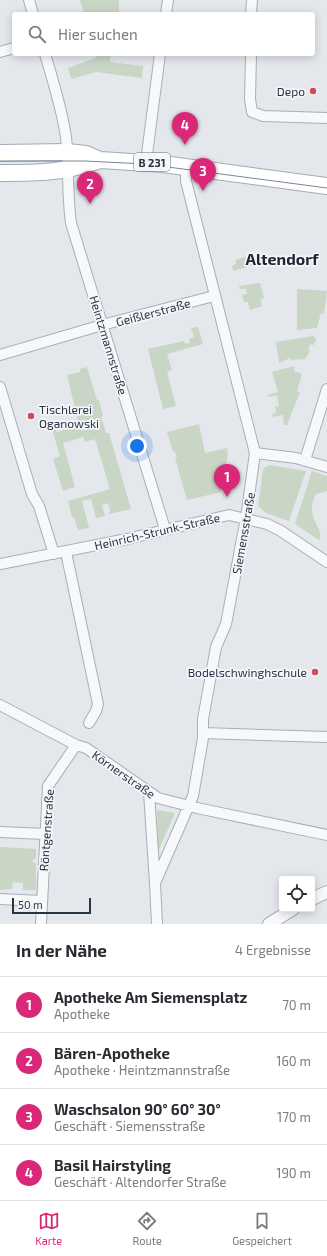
<!DOCTYPE html>
<html lang="de">
<head>
<meta charset="utf-8">
<style>
	:root { --surface:#fff; --page:#f2f2f3; --text:#2b2b33; --muted:#7c7c81; --line:#e1e1e2; --accent:#db2777 }
	body { margin:0; font-family:"Exo 2",sans-serif; background:var(--page); color:var(--text) }
	.controls { position:absolute; right:12px; bottom:12px; display:grid; overflow:hidden; border-radius:4px; box-shadow:0 2px 10px #0003 }
	.controls button { width:36px; height:36px; display:grid; place-items:center; padding:0; border:0; border-bottom:1px solid var(--line); background:var(--surface); color:var(--text); font:20px sans-serif }
	.scale { position:absolute; left:12px; bottom:10px; width:79px; box-sizing:border-box; padding-left:4px; border:2px solid #2b3445; border-top:0; font-size:11px; line-height:14px; white-space:nowrap; color:#2b3445; -webkit-text-stroke:3px #f4f6f9; paint-order:stroke }
	.you { position:absolute; left:137px; top:446px; width:14px; height:14px; margin:-10px; border:3px solid #fff; border-radius:50%; background:#1a73e8; box-shadow:0 0 0 6px #1a73e833 }
	.badge { display:grid; place-items:center; width:26px; height:26px; border-radius:50%; background:var(--accent); color:#fff; font-size:13px; font-weight:700 }
	.pin { position:absolute; translate:-50% -33px; filter:drop-shadow(0 1px 2px #0008) }
	.pin::after { content:''; position:absolute; top:21px; width:14px; height:12px; background:inherit; clip-path:polygon(0 0,100% 0,50% 100%) }
	.list { margin:0; padding:0; list-style:none }
	h2 { display:flex; justify-content:space-between; align-items:center; height:52px; margin:0; padding:0 16px; font-size:17px }
	h2 small { font-size:13px; font-weight:400; color:var(--muted) }
	.list li { display:grid; grid-template-columns:26px 1fr auto; gap:12px; align-items:center; box-sizing:border-box; height:56px; padding:0 16px; border-top:1px solid var(--line) }
	.list b { display:block; font-size:15px; white-space:nowrap }
	.list p { margin:0; font-size:13px; white-space:nowrap; color:var(--muted) }
	.list em { font-size:13px; font-style:normal; color:var(--muted) }
	.icon { flex:none; width:22px; height:22px; fill:none; stroke:currentColor; stroke-width:2; stroke-linecap:round; stroke-linejoin:round }
	.map { position:relative; flex:none; width:327px; height:924px; overflow:hidden }
	.search { position:absolute; background:var(--surface); box-shadow:0 2px 10px #0003; left:12px; right:12px; top:12px; height:44px; display:flex; align-items:center; gap:10px; box-sizing:border-box; padding:0 14px; border-radius:4px; color:var(--muted); font-size:15px }
	.sheet { height:276px; background:var(--surface) }
	nav { display:flex; justify-content:space-around; align-items:center; box-sizing:border-box; height:56px; border-top:1px solid var(--line); background:var(--surface); font-size:11px; color:var(--muted) }
	nav a { display:grid; justify-items:center; gap:2px }
	nav .on { color:var(--accent) }
	.map>svg:first-child { display:block }
	.green { fill:#c9d6c5 }
	.lines { fill:none; stroke-linecap:round; stroke-linejoin:round }
	.minor-casing { stroke:#a9aeb7; stroke-width:12 }
	.tertiary-casing { stroke:#a9aeb7; stroke-width:14 }
	.primary-casing { stroke:#a3abb8; stroke-width:18 }
	.minor { stroke:#f7f8fa; stroke-width:10 }
	.tertiary { stroke:#f7f8fa; stroke-width:12 }
	.primary { stroke:#fff; stroke-width:16 }
	.tram { stroke:#7d8696; stroke-width:1 }
	.poi-dot { fill:#d1495b; stroke:#f4f6f9; stroke-width:1.5 }
	.labels { text-anchor:middle; dominant-baseline:central; stroke-width:3.5; stroke-linejoin:round; paint-order:stroke }
	.shield { fill:#f4f6f9; stroke:#676e7b; stroke-width:1 }
	.shield-label { font-size:11px; font-weight:bold; fill:#2b3445 }
	.poi-label { font-size:12px; fill:#2b3445; stroke:#f4f6f9; text-anchor:end }
	.street-label { font-size:12px; fill:#2b3445; stroke:#f4f6f9 }
	.district-label { font-size:16px; font-weight:bold; fill:#1d2536; stroke:#f4f6f9 }
</style>
</head>
<body>
<div class="map">
<svg width="327" height="924" viewBox="0 0 327 924">
	<rect width="100%" height="100%" fill="#e4e7ec"/>
	<!-- green -->
	<path class="green" d="M80,0h39v14h-35z
		M95,54h16l-1,8 33,4 -1,12 -46,-6 -25,7 -3,-11 28,-10z
		M249,256l5,1 1,3 -1,5 -21,6 -1,-5 4,-2 -1,-4z
		M260,283l4,15 -4,1 2,7 -12,4 -2,-8h-4l-2,-7 5,-1 -1,-5h-6l-1,-3z
		M297,289l30,2 -3,23 -3,-1 -4,15 -20,2z
		M198,327l5,17 -36,10 5,16 -5,2 9,34 -13,3 -15,-60 36,-8 1,3 5,-1 -1,-4 5,-2 -3,-9z
		M313,336l3,3 -2,6 -4,-1 -2,6 2,1 -5,8 -14,1 -1,-2 -11,5 -3,-21z
		M294,366v5l8,3 -5,17 3,1 -13,33h-3l-1,-10 -10,2 -1,-3 4,-1 -1,-7 4,1 -2,-12 -9,2v-2l10,-3 -6,-20z
		M87,367l10,33h2l4,16 -2,1 5,16h3l22,76 -22,5 1,-4 -2,-7 -6,2 3,11 -9,2 -5,-19 -9,2 7,27 -11,2 -4,-13h-2l-4,-16 42,-12 -15,-50 -10,3 -2,-5 -20,6 12,44 -12,4 -10,-32 7,-3 -8,-27 3,-1 2,4 22,-7 -12,-50 13,-3v-3z
		M199,424l6,29 22,-5 1,6 -7,38 -34,8 -12,-42 2,-1 -2,-5h-2l-6,-20z
		M270,465l36,6 -17,50 -23,-8 -8,-7 5,-36 2,-3z
		M312,471l15,5v15l-11,3c-13,24 10,35 3,46l-24,-16z
		M157,810l18,3 -17,39z
		M0,847l36,2v10h-3v4h3v27h-13v-7l-10,-1 -1,7 -12,1z"/>
	<g class="lines">
		<!-- minor casing -->
		<g class="minor-casing">
			<path id="minor" d="M29,0l4,14
				M166,14l2,-14
				M251,14l1,-14
				M0,52l14,-4
				M45,54c8,27 17,55 21,83 3,29 1,58 5,86l94,306
				M251,54l-1,45 2,13 11,4 64,2
				M146,162l14,-108
				M0,355l102,-30 112,-29
				M0,387l32,107 7,12 15,48
				M255,453l41,5 31,9
				M305,460l22,-71
				M66,552l32,152 -2,7 -7,12
				M0,564l127,-25 102,-24 38,9 14,7 46,31
				M0,705l76,40 10,3 72,50 39,10 130,27
				M203,733l124,4
				M149,792l6,91 38,-87 10,-58v-19l13,-72 10,-23 20,-106 9,-65 -69,-272v-15
				M0,832l45,2
				M155,883l2,41
				M0,899l41,2
				M41,924l7,-138 28,-41"/>
		</g>
		<!-- tertiary casing -->
		<g class="tertiary-casing">
			<path id="tertiary" d="M312,899l15,-7
				M269,924l24,-15"/>
		</g>
		<!-- primary casing -->
		<g class="primary-casing">
			<path id="primary" d="M0,153l67,-1 19,2 14,6 63,4 164,22
				M0,173c38,0 64,0 100,-13"/>
		</g>
		<!-- minor -->
		<use href="#minor" class="minor"/>
		<!-- tertiary -->
		<use href="#tertiary" class="tertiary"/>
		<!-- primary -->
		<use href="#primary" class="primary"/>
		<!-- tram -->
		<path class="tram" d="M0,161h85l60,3 182,24"/>
	</g>
	<!-- markers -->
	<g class="poi-dot">
		<circle cx="313" cy="91" r="4"/>
		<circle cx="31" cy="416" r="4"/>
		<circle cx="315" cy="672" r="4"/>
	</g>
	<g class="labels">
		<!-- shield labels -->
		<rect class="shield" x="134" y="153" width="36" height="18" rx="3"/>
		<g class="shield-label">
			<text x="152" y="162">B 231</text>
		</g>
		<!-- poi labels -->
		<g class="poi-label">
			<text x="305" y="91">Depo</text>
			<text x="39" y="409" text-anchor="start">Tischlerei<tspan x="39" dy="14">Oganowski</tspan></text>
			<text x="307" y="672">Bodelschwinghschule</text>
		</g>
		<!-- street labels -->
		<g class="street-label">
			<text transform="translate(153 312) rotate(-15)">Geißlerstraße</text>
			<text transform="translate(109 345) rotate(73)">Heintzmannstraße</text>
			<text transform="translate(157 531) rotate(-13)">Heinrich-Strunk-Straße</text>
			<text transform="translate(243 533) rotate(-80)">Siemensstraße</text>
			<text transform="translate(124 774) rotate(35)">Körnerstraße</text>
			<text transform="translate(46 830) rotate(-86)">Röntgenstraße</text>
		</g>
		<!-- district labels -->
		<g class="district-label">
			<text x="282" y="258">Altendorf</text>
		</g>
	</g>
</svg>
<div class="controls">
<button><svg class="icon" aria-label="locate" viewBox="0 0 24 24"><circle cx="12" cy="12" r="6"/><path d="M12 2v4M12 18v4M2 12h4M18 12h4"/></svg></button>
</div>
<div class="scale">50 m</div>
<div class="you"></div>
<div class="pin badge" style="left:227px;top:497px">1</div>
<div class="pin badge" style="left:90px;top:204px">2</div>
<div class="pin badge" style="left:203px;top:191px">3</div>
<div class="pin badge" style="left:185px;top:145px">4</div>
<div class="search"><svg class="icon" aria-label="search" viewBox="0 0 24 24"><circle cx="10" cy="10" r="6"/><path d="M15 15l6 6"/></svg>Hier suchen</div>
</div>
<section class="sheet">
<h2>In der Nähe<small>4 Ergebnisse</small></h2>
<ul class="list">
<li><span class="badge">1</span><div><b>Apotheke Am Siemensplatz</b><p>Apotheke</p></div><em>70 m</em></li>
<li><span class="badge">2</span><div><b>Bären-Apotheke</b><p>Apotheke · Heintzmannstraße</p></div><em>160 m</em></li>
<li><span class="badge">3</span><div><b>Waschsalon 90° 60° 30°</b><p>Geschäft · Siemensstraße</p></div><em>170 m</em></li>
<li><span class="badge">4</span><div><b>Basil Hairstyling</b><p>Geschäft · Altendorfer Straße</p></div><em>190 m</em></li>
</ul>
</section>
<nav>
<a class="on"><svg class="icon" aria-label="map" viewBox="0 0 24 24"><path d="M3 6l6-2 6 2 6-2v14l-6 2-6-2-6 2zM9 4v14M15 6v14"/></svg>Karte</a>
<a><svg class="icon" aria-label="directions" viewBox="0 0 24 24"><path d="M12 3l9 9-9 9-9-9zM9 14v-3h6M13 9l2 2-2 2"/></svg>Route</a>
<a><svg class="icon" aria-label="saved" viewBox="0 0 24 24"><path d="M7 4h10v16l-5-4-5 4z"/></svg>Gespeichert</a>
</nav>
</body>
</html>
